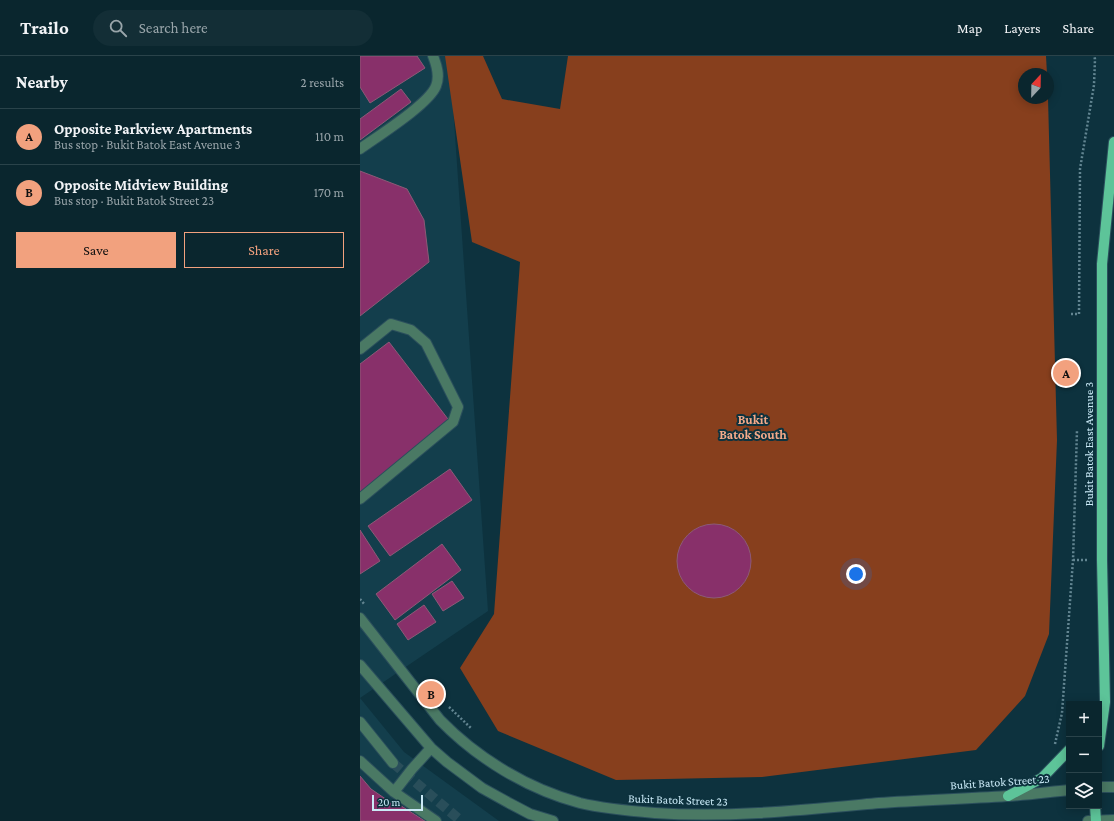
<!DOCTYPE html>
<html lang="en">
<head>
<meta charset="utf-8">
<style>
	:root { --surface:#0a262e; --page:#132e36; --text:#f1f3f6; --muted:#99a5aa; --line:#2a434a; --accent:#f2a17e }
	body { margin:0; font-family:"Crimson Pro",serif; background:var(--page); color:var(--text) }
	.controls { position:absolute; right:12px; bottom:12px; display:grid; overflow:hidden; border-radius:0px; box-shadow:0 2px 10px #0003 }
	.controls button { width:36px; height:36px; display:grid; place-items:center; padding:0; border:0; border-bottom:1px solid var(--line); background:var(--surface); color:var(--text); font:20px sans-serif }
	.compass { position:absolute; left:658px; top:12px; width:36px; height:36px; border-radius:50%; background:var(--surface); box-shadow:0 2px 10px #0003; rotate:22deg }
	.scale { position:absolute; left:12px; bottom:10px; width:51px; box-sizing:border-box; padding-left:4px; border:2px solid #caeaf7; border-top:0; font-size:11px; line-height:14px; white-space:nowrap; color:#caeaf7; -webkit-text-stroke:3px #0d323e; paint-order:stroke }
	.you { position:absolute; left:496px; top:518px; width:14px; height:14px; margin:-10px; border:3px solid #fff; border-radius:50%; background:#1a73e8; box-shadow:0 0 0 6px #1a73e833 }
	.badge { display:grid; place-items:center; width:26px; height:26px; border-radius:50%; background:var(--accent); color:#111; font-size:13px; font-weight:700 }
	.pin { position:absolute; translate:-50% -50%; border:2px solid #fff; box-shadow:0 1px 4px #0006 }
	.list { margin:0; padding:0; list-style:none }
	h2 { display:flex; justify-content:space-between; align-items:center; height:52px; margin:0; padding:0 16px; font-size:17px }
	h2 small { font-size:13px; font-weight:400; color:var(--muted) }
	.list li { display:grid; grid-template-columns:26px 1fr auto; gap:12px; align-items:center; box-sizing:border-box; height:56px; padding:0 16px; border-top:1px solid var(--line) }
	.list b { display:block; font-size:15px; white-space:nowrap }
	.list p { margin:0; font-size:13px; white-space:nowrap; color:var(--muted) }
	.list em { font-size:13px; font-style:normal; color:var(--muted) }
	.actions { display:flex; gap:8px; padding:12px 16px }
	.actions a { flex:1; padding:9px 0; border:1px solid var(--accent); border-radius:0px; text-align:center; font-size:14px; color:var(--accent) }
	.actions .main { background:var(--accent); color:#111 }
	.icon { flex:none; width:22px; height:22px; fill:none; stroke:currentColor; stroke-width:2; stroke-linecap:round; stroke-linejoin:round }
	.map { position:relative; flex:none; width:754px; height:765px; overflow:hidden }
	header { display:flex; align-items:center; gap:24px; box-sizing:border-box; height:56px; padding:0 20px; background:var(--surface); border-bottom:1px solid var(--line) }
	header strong { font-size:19px }
	nav { display:flex; gap:22px; margin-inline-start:auto; font-size:14px }
	.search { width:280px; height:36px; background:var(--page); display:flex; align-items:center; gap:10px; box-sizing:border-box; padding:0 14px; border-radius:22px; color:var(--muted); font-size:15px }
	main { display:flex }
	aside { flex:1; background:var(--surface) }
	.map>svg:first-child { display:block }
	.built { fill:#133e4c }
	.forest { fill:#873f1d }
	.building { fill:#88306a; stroke:#8c5a77 }
	.lines { fill:none; stroke-linecap:round; stroke-linejoin:round }
	.minor-tunnel { stroke:#294e5a; stroke-width:10; stroke-dasharray:10 5; stroke-linecap:butt }
	.minor-casing { stroke:#2b4f5c; stroke-width:12 }
	.major-casing { stroke:#2b4f5c; stroke-width:12 }
	.path { stroke:#628591; stroke-width:2.5; stroke-dasharray:2 2; stroke-linecap:butt }
	.minor { stroke:#4a7964; stroke-width:10 }
	.major { stroke:#5dc499; stroke-width:10 }
	.labels { text-anchor:middle; dominant-baseline:central; stroke-width:4; stroke-linejoin:round; paint-order:stroke }
	.street-label { font-size:12px; fill:#caeaf7; stroke:#0d323e }
	.neighbourhood-label { font-size:13px; font-weight:bold; fill:#f5aa8a; stroke:#0d323e }
</style>
</head>
<body>
<header>
<strong>Trailo</strong>
<div class="search"><svg class="icon" aria-label="search" viewBox="0 0 24 24"><circle cx="10" cy="10" r="6"/><path d="M15 15l6 6"/></svg>Search here</div>
<nav><a>Map</a><a>Layers</a><a>Share</a></nav>
</header>
<main>
<aside>
<h2>Nearby<small>2 results</small></h2>
<ul class="list">
<li><span class="badge">A</span><div><b>Opposite Parkview Apartments</b><p>Bus stop · Bukit Batok East Avenue 3</p></div><em>110 m</em></li>
<li><span class="badge">B</span><div><b>Opposite Midview Building</b><p>Bus stop · Bukit Batok Street 23</p></div><em>170 m</em></li>
</ul>
<div class="actions"><a class="main">Save</a><a>Share</a></div>
</aside>
<div class="map">
<svg width="754" height="765" viewBox="0 0 754 765">
	<rect width="100%" height="100%" fill="#0d323e"/>
	<!-- built -->
	<path class="built" d="M0,0h88l4,36 36,519 -128,87 44,54 95,69h-139z"/>
	<!-- forest -->
	<path class="forest" d="M85,0h38l19,43 58,10 8,-53h478l1,18h-23v24h24l9,342 -8,194 -24,62 -49,54 -214,27 -146,3 -118,-49 -38,-63 34,-54 26,-352 -48,-20z"/>
	<!-- building -->
	<path class="building" d="M0,0h57l8,12 -55,35 -10,-16z
		M41,33l10,13 -51,38v-21z
		M0,115l47,18 17,31 5,42 -69,54z
		M29,286l62,81 -91,70v-129z
		M90,413l22,31 -82,56 -22,-30z
		M317 505a37 37 0 1 1 74 0a37 37 0 1 1-74 0Z
		M0,474l20,31 -20,13z
		M82,488l19,26 -66,50 -19,-26z
		M92,525l12,17 -21,13 -11,-17z
		M64,549l12,17 -28,18 -11,-16z
		M0,720l11,13 22,15 2,-2 30,19h-65z"/>
	<g class="lines">
		<!-- minor-tunnel -->
		<path class="minor-tunnel" d="M33,707l68,58"/>
		<!-- minor casing -->
		<g class="minor-casing">
			<path id="minor" d="M0,93c18,-13 69,-45 76,-63 4,-10 1,-20 -3,-30
				M0,293l31,-25 20,6 15,13 32,64 -5,15 -93,77
				M0,562l80,102c38,39 88,69 140,83 25,6 50,8 75,10 75,5 149,-3 224,-10 42,-3 85,-4 128,-7 21,-1 41,-4 62,-6
				M0,609l71,83 16,14 35,26 27,15 21,11 23,7
				M0,666l33,41
				M0,705l34,31 42,29
				M739,731h15
				M34,736l18,-23 19,-21
				M728,765l26,-1"/>
		</g>
		<!-- major casing -->
		<g class="major-casing">
			<path id="major" d="M739,690l6,-44 -3,-142v-296l12,-122
				M648,740l34,-18 27,-28
				M735,750l1,15"/>
		</g>
		<!-- path -->
		<path class="path" d="M711,258h8l1,-145 14,-84 1,-26 -1,-3
			M713,504h16
			M0,543l5,6
			M89,651l23,22
			M695,688l7,-31 11,-153 4,-130"/>
		<!-- minor -->
		<use href="#minor" class="minor"/>
		<!-- major -->
		<use href="#major" class="major"/>
	</g>
	<g class="labels">
		<!-- street labels -->
		<g class="street-label">
			<text transform="translate(729 388) rotate(-90)">Bukit Batok East Avenue 3</text>
			<text transform="translate(640 726) rotate(-4)">Bukit Batok Street 23</text>
			<text transform="translate(318 744) rotate(2)">Bukit Batok Street 23</text>
		</g>
		<!-- neighbourhood labels -->
		<g class="neighbourhood-label">
			<text x="393" y="363">Bukit<tspan x="393" dy="15">Batok South</tspan></text>
		</g>
	</g>
</svg>
<div class="controls">
<button>+</button>
<button>−</button>
<button><svg class="icon" aria-label="layers" viewBox="0 0 24 24"><path d="M12 4l9 5-9 5-9-5zM3 14l9 5 9-5"/></svg></button>
</div>
<svg class="compass" viewBox="-18 -18 36 36"><path d="M0-13l5 13h-10z" fill="#e53935"/><path d="M0 13l5-13h-10z" fill="#99a5aa"/></svg>
<div class="scale">20 m</div>
<div class="you"></div>
<div class="pin badge" style="left:706px;top:317px">A</div>
<div class="pin badge" style="left:71px;top:638px">B</div>
</div>
</main>
</body>
</html>
